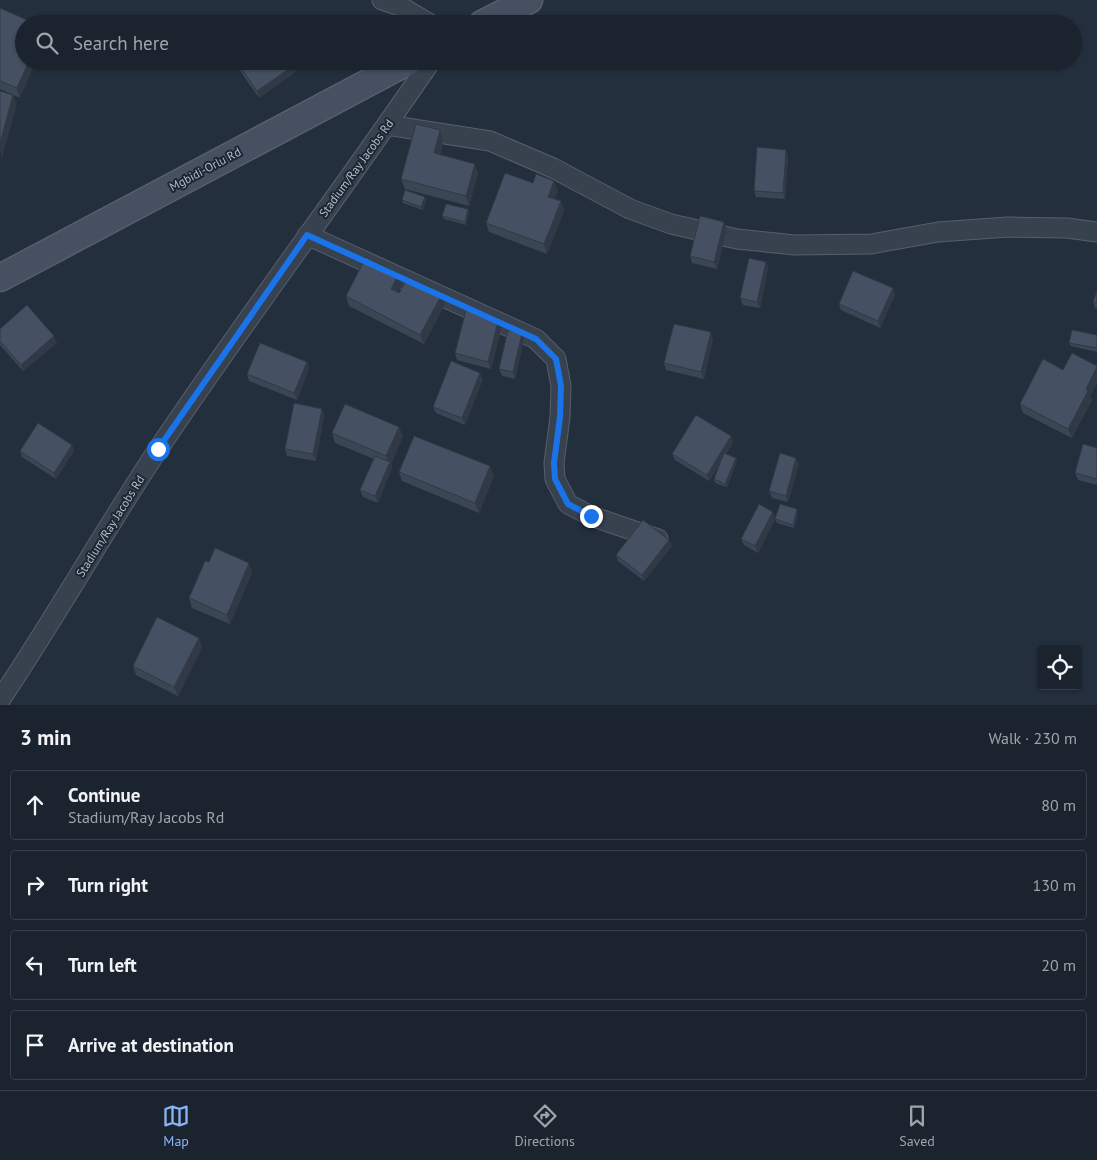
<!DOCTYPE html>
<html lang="en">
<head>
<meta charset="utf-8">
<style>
	:root { --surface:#1b232e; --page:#242b36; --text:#f1f3f6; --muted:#a0a4aa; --line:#39404a; --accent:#8ab4f8 }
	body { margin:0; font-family:"PT Sans",sans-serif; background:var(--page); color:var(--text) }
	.controls { position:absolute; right:15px; bottom:15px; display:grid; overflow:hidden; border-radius:5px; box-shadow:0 1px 4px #0004 }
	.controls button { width:45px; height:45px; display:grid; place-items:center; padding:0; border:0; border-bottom:1px solid var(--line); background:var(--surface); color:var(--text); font:25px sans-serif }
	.stop { position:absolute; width:15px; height:15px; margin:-11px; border:4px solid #1a73e8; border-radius:50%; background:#fff }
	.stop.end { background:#1a73e8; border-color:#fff; box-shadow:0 1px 5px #0008 }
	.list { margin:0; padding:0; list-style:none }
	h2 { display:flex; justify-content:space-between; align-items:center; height:65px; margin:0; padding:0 20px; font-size:21px }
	h2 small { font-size:16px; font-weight:400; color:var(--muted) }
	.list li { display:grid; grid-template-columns:32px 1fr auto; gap:15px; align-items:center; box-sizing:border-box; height:70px; margin:0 10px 10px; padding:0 10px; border:1px solid var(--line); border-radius:5px }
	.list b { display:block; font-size:19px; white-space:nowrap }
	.list p { margin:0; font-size:16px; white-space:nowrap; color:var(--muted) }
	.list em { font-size:16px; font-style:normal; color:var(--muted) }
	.icon { flex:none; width:28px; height:28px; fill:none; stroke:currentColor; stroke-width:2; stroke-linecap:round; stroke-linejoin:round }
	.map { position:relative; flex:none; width:1097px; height:705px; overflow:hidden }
	.search { position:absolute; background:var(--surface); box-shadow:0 1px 4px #0004; left:15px; right:15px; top:15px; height:55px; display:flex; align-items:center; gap:12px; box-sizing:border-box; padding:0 18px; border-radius:28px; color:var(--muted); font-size:19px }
	.sheet { height:385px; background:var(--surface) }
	nav { display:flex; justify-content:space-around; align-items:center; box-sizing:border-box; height:70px; border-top:1px solid var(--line); background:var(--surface); font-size:14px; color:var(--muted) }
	nav a { display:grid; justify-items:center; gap:2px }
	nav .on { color:var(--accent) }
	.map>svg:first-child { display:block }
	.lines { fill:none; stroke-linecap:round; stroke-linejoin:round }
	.street-casing { stroke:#565f6c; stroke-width:21 }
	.secondary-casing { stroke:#565f6c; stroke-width:29 }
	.street { stroke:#38414e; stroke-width:19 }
	.secondary { stroke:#465061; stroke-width:26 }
	.wall { fill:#3b4654 }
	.shaded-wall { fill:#303945 }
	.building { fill:#455162; stroke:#303945 }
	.route { stroke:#1a73e8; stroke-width:6 }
	.labels { text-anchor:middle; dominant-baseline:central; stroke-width:4; stroke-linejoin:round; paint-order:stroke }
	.street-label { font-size:12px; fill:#b4bcc9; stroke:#1d2633 }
</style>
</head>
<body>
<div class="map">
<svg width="1097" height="705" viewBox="0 0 1097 705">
	<rect width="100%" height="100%" fill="#242f3e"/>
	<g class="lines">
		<!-- street casing -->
		<g class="street-casing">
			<path id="street" d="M382,0l18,6 30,18
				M387,125l103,16 63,27 77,41 41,15 66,15 58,6 76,-1 67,-12 70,-5 59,1 30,4
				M307,235l229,104 20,20 5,27 -1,31 -6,46 1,16 13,25 23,12 67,23
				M0,700c55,-82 104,-169 159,-252 88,-131 183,-257 272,-387"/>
		</g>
		<!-- secondary casing -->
		<g class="secondary-casing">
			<path id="secondary" d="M482,24l47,-24
				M0,278l409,-217"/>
		</g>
		<!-- street -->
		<use href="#street" class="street"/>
		<!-- secondary -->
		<use href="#secondary" class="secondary"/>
	</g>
	<!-- wall -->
	<path class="wall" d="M0,9l20,89 -20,-9z
		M236,61l60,3 2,6 -39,28 -21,-30z
		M443,140l-3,15 38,18 -9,33 -64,-17 -4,-10z
		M788,156l-3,43 -29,-2 -2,-6z
		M533,183l25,8 -4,8 7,2 3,10 -17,43 -58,-22 -3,-9z
		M425,197l1,3 -3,10 -20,-7 -1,-3z
		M468,209l1,3 -3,13 -22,-6 -2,-3z
		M727,229l-10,40 -25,-6 -2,-7z
		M766,262l2,6 -8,40 -17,-3 -3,-7z
		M399,274l3,10 -4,8 44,2 3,10 -21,40 -75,-38 -3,-10z
		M893,288l2,7 -15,33 -39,-18 -2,-6z
		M1097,291v18l-2,-1 -2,-6z
		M502,325l-11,44 -34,-9 -2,-7z
		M0,329l57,14 -34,28 -23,-26z
		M1097,335v17l-26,-6 -2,-3z
		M524,339l-9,40 -13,-3 -3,-7z
		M713,339l-9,40 -38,-9 -2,-7z
		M307,362l2,6 -12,32 -48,-19 -2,-7z
		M1097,366v17l-7,13 2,4 -20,38 -49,-25 -3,-9 43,-34z
		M483,379l-18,46 -29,-12 -3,-6z
		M324,415l-8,46 -29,-5 -2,-7z
		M399,427l4,9 -12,28 1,4 -14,35 -15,-6 -3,-7 14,-31 -39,-16 -3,-10z
		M731,436l2,7 -7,11 10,4 1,3 -10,26 -12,-4 -1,-4 6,-15 -11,17 -34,-21 -3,-6z
		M72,445l2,6 -18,28 -34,-22 -2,-6z
		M1097,448v37l-19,-5 -3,-7z
		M796,458l3,6 -11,38 -16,-4 -3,-7z
		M399,472l95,4 -15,37 -77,-32z
		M798,512l-4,16 -17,-5 -2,-4 -17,34 -14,-8 -3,-6 35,-21z
		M669,540l3,6 -28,35 -26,-20 -2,-6z
		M209,562l43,11 -22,51 -38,-16 -3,-10z
		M199,638l3,10 -24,48 -42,-21 -3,-9z"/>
	<!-- shaded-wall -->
	<path class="shaded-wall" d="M29,61h7l-16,37 -3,-10z
		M296,64l2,6 -39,28 -2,-7z
		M13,95l4,9 -15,54 -2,-7v-7z
		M440,130l3,10 -6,23 -3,-10z
		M786,150l2,6 -3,43 -2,-6z
		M475,164l3,9 -9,33 -3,-10z
		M554,181l4,10 -6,15 -4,-9z
		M425,197l1,3 -3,10 -2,-3z
		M561,201l3,10 -17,43 -3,-10z
		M468,209l1,3 -3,13 -1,-3z
		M724,222l3,7 -10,40 -3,-7z
		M766,262l2,6 -8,40 -3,-6z
		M399,274l3,10 -7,15 -4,-10z
		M893,288l2,7 -15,33 -2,-7z
		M442,294l3,10 -21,40 -4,-9z
		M499,318l3,7 -11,44 -3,-7z
		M711,332l2,7 -9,40 -3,-7z
		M522,333l2,6 -9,40 -2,-7z
		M54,336l3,7 -34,28 -2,-6z
		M307,362l2,6 -12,32 -3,-7z
		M1097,367v16l-7,13 2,4 -20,38 -4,-9 18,-40z
		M480,373l3,6 -18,46 -3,-7z
		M322,409l2,6 -8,46 -3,-7z
		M399,427l4,9 -12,28 1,4 -14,35 -3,-7 14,-32 -3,-8z
		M731,436l2,7 -24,38 -2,-6z
		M72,445l2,6 -18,28 -2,-6z
		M736,458l1,3 -10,26 -2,-3z
		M796,458l3,6 -11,38 -2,-6z
		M490,466l4,10 -15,37 -4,-10z
		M797,509l1,3 -4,16 -1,-3z
		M773,512l3,6 -18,35 -3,-7z
		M669,540l3,6 -28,35 -2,-6z
		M249,563l3,10 -22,51 -3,-9z
		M199,638l3,10 -24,48 -4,-9z"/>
	<!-- building -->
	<path class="building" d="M0,8l36,16h-12v37h5l-12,27 -17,-7z
		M236,61h58l2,3 -39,27z
		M0,91l13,4 -13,49z
		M416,124l24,6 -6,23 41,11 -9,32 -65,-17z
		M757,147l29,3 -3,43 -29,-2z
		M505,173l28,10 3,-9 18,7 -6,16 13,4 -17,43 -58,-21z
		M405,190l20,7 -4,10 -19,-7z
		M446,204l22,5 -3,13 -23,-6z
		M700,216l24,6 -10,40 -24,-6z
		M366,257l33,17 -8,15 8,4 9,-16 34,17 -22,41 -74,-39z
		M749,258l17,4 -9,40 -17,-4z
		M853,271l40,17 -15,33 -39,-17z
		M1097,291v12l-4,-1z
		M27,305l27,31 -33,29 -21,-24v-12z
		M466,310l33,8 -11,44 -33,-9z
		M674,324l37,8 -10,40 -37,-9z
		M508,330l14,3 -9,39 -14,-3z
		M1072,330l25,5v13l-28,-5z
		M260,343l47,19 -13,31 -47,-19z
		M1072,353l25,13v1l-11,22 2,2 -20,38 -48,-25 23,-45 20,11z
		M451,361l29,12 -18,45 -29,-11z
		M294,403l28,6 -9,45 -28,-5z
		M345,404l54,23 -13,29 -54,-23z
		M696,415l35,21 -24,39 -35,-21z
		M38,423l34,22 -18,28 -34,-22z
		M414,436l76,30 -15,37 -76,-31z
		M1083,444l14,4v31l-22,-6z
		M724,453l12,5 -11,26 -11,-5z
		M780,453l16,5 -10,38 -17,-5z
		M375,456l15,6 -15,34 -15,-6z
		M759,504l14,8 -18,34 -14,-7z
		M780,504l17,5 -4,16 -18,-6z
		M643,520l26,20 -27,35 -26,-20z
		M215,548l34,15 -22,52 -38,-17 16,-37 4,1z
		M157,617l42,21 -25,49 -41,-21z"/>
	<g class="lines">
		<!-- route -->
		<path class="route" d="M158,449l149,-214 229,104 20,20 5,27 -1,31 -6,46 1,16 13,25 23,12"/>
	</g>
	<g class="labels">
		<!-- street labels -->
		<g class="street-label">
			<text transform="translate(356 168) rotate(-54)">Stadium/Ray Jacobs Rd</text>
			<text transform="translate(205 169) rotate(-28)">Mgbidi-Orlu Rd</text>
			<text transform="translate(110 526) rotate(-58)">Stadium/Ray Jacobs Rd</text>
		</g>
	</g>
</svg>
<div class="controls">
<button><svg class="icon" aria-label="locate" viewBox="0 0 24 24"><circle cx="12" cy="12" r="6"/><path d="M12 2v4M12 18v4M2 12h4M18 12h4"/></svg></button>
</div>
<div class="stop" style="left:158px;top:449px"></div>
<div class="stop end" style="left:591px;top:516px"></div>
<div class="search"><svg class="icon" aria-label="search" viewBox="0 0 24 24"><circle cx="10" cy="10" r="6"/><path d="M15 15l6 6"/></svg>Search here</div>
</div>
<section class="sheet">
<h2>3 min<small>Walk · 230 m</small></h2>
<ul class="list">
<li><svg class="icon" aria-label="ahead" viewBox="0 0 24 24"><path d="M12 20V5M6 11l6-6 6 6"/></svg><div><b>Continue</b><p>Stadium/Ray Jacobs Rd</p></div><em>80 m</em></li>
<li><svg class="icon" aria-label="right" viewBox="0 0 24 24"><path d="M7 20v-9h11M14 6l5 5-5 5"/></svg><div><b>Turn right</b></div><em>130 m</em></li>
<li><svg class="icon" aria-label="left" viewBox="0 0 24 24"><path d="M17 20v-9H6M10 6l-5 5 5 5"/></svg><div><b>Turn left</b></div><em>20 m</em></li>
<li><svg class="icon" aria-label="arrive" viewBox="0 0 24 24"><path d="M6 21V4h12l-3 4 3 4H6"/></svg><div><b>Arrive at destination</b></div></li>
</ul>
</section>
<nav>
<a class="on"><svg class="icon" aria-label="map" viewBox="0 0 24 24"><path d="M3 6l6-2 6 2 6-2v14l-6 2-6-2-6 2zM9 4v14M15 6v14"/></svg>Map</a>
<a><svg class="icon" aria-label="directions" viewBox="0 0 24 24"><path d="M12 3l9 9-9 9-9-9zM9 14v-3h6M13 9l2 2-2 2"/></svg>Directions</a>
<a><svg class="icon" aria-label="saved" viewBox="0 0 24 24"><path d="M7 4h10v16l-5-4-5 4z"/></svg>Saved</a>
</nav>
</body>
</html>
